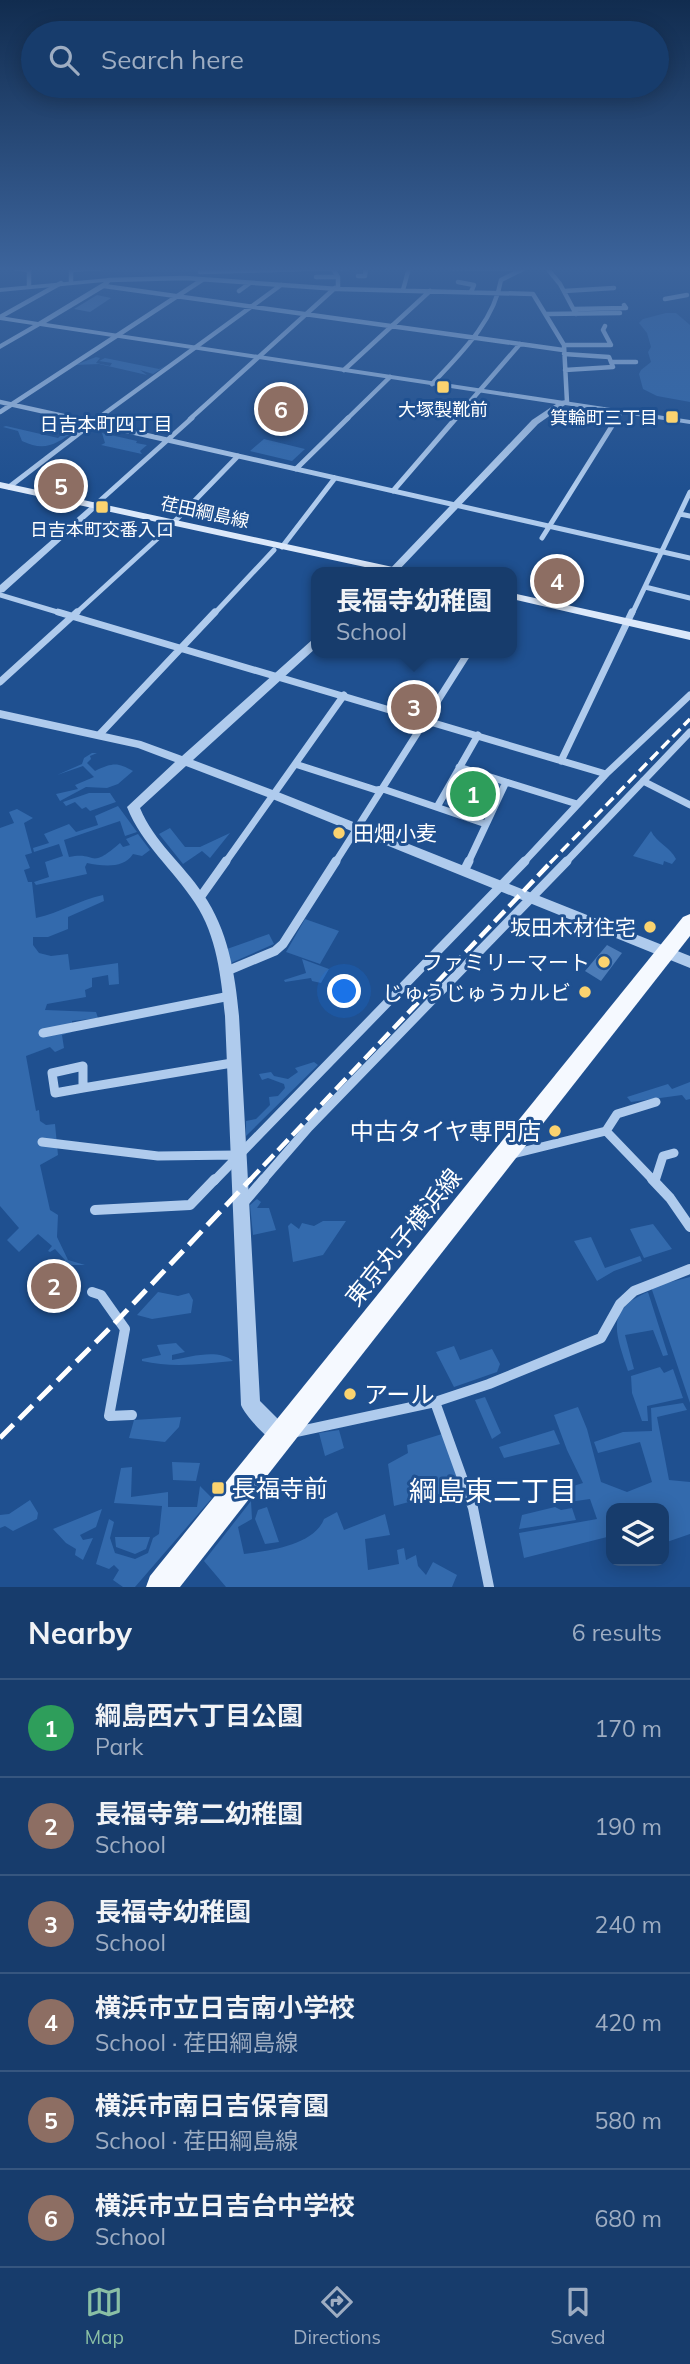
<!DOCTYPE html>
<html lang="en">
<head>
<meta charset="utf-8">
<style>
	:root { --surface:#173c6c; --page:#204372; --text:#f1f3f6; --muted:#9eadc2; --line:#36567f; --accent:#8abfa5 }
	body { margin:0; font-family:Mulish,"Noto Sans JP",sans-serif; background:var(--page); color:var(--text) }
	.controls { position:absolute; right:21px; bottom:21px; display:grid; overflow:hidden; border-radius:14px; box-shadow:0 4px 18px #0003 }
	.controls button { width:63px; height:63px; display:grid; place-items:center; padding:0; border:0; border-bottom:2px solid var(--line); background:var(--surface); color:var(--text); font:35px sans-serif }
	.you { position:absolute; left:345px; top:992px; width:24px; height:24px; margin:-18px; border:5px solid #fff; border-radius:50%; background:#1a73e8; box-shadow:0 0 0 10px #1a73e833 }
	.badge { display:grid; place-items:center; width:46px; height:46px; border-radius:50%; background:var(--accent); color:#fff; font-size:23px; font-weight:700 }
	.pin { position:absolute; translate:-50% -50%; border:4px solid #fff; box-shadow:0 2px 7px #0006 }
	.popup { position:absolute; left:311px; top:567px; width:206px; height:91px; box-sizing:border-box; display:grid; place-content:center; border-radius:14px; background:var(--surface); filter:drop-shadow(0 2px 5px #0005); font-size:23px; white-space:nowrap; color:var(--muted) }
	.popup b { font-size:26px; color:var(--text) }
	.popup::after { content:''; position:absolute; left:50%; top:100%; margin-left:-14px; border:14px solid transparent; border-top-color:var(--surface) }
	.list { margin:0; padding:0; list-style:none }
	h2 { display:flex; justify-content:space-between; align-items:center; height:91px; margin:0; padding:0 28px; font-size:30px }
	h2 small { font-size:23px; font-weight:400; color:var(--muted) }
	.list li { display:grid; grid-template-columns:46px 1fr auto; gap:21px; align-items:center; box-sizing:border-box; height:98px; padding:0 28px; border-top:2px solid var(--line) }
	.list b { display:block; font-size:26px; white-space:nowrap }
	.list p { margin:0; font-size:23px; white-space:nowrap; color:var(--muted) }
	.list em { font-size:23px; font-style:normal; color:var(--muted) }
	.icon { flex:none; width:38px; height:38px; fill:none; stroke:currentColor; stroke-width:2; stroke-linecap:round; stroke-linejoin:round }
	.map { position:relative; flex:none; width:690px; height:1587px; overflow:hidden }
	.search { position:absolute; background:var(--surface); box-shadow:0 4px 18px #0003; left:21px; right:21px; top:21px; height:77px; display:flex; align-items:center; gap:18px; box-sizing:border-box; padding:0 24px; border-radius:38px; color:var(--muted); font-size:26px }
	.sheet { height:679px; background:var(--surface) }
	nav { display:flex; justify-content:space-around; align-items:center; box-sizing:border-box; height:98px; border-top:2px solid var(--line); background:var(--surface); font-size:19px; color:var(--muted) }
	nav a { display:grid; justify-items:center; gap:4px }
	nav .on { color:var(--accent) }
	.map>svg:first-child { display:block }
	.green { fill:#336aad }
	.building { fill:#4c7cb8 }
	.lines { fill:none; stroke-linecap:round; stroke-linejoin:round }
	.minor-far4 { stroke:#afcbed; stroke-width:4.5 }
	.minor-far3 { stroke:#afcbed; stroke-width:5 }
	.minor-far2 { stroke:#afcbed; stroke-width:7 }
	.minor-far1 { stroke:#afcbed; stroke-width:9 }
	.minor { stroke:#afcbed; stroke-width:10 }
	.tertiary { fill:#afcbed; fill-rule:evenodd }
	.secondary { fill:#dbe8fa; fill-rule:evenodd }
	.primary { fill:#f5f9ff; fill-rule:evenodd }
	.rail-far2 { stroke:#fff; stroke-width:3.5; stroke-dasharray:11 5; stroke-linecap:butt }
	.rail-far1 { stroke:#fff; stroke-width:4.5; stroke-dasharray:15 6; stroke-linecap:butt }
	.rail { stroke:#fff; stroke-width:5; stroke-dasharray:19 8; stroke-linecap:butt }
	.poi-dot { fill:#fbd36f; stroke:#1f5090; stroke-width:2.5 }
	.labels { text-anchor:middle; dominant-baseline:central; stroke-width:6; stroke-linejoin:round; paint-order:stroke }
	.far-poi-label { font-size:18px; fill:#fff; stroke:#1f5090 }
	.far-street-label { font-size:18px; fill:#fff; stroke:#1f5090 }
	.far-neighbourhood-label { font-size:19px; fill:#fff; stroke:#1f5090 }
	.poi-label { font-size:21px; fill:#fff; stroke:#1f5090; text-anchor:end }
	.near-poi-label { font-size:24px; fill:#fff; stroke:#1f5090; text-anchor:start }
	.near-street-label { font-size:24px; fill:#fff; stroke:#1f5090 }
	.near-neighbourhood-label { font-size:28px; fill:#fff; stroke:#1f5090 }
</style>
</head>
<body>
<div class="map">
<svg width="690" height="1587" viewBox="0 0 690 1587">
	<rect width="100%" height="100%" fill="#1f5090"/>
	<!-- green -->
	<path class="green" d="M666,313h10l14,12v77l-33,-6 -14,-7 -4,-15 2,-4 10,-8 -3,-10 3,-5 -4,-14 -8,-10 4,-4z
		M96,357l4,1 -4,5 14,3 2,-3 -13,-2 6,-3 54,11 8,-4 -14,9 -13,-4 7,5 -48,-11 -24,1z
		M6,426l52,12 8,-7 -6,-3 14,-2 1,5c-19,13 -30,21 -53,10l-4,-10 -15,-4z
		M102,433l35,8 -1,2 11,2 -7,6 2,3 -41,-9 4,-2z
		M264,439l41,10 -13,12 -42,-10z
		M92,753h5l-7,3 1,3 -4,4 8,8c19,-9 23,-8 38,0l-15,13 -11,4 -21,-1 -26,14 -4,-7 22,-5 -3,-4 19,-8 -11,-11 -26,9 25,-11 2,-6z
		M462,771l39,13 -17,34 -40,-14z
		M89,793h21l6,9 -26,9 -4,-4 -4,2 -7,-7 -9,4 -3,-4z
		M118,806l19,26 -12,4 -5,-15 -56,19 5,17c29,-6 19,14 51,-14l3,4 7,-2 -4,-6 12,-5 12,16 -8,6 -9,-2c-9,15 -31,12 -46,9l-2,4 2,7 -51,11 -2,-3 15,-5 -4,-15 18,-6 -4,-12 -25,8 -1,-4 16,-5 -5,-9 25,-10 7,8 22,-7 -3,-9z
		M17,809l16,9 -9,5 8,30 -7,2 5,13 -6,2 4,12h4l4,36c24,-5 43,-18 67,-23l1,6 -36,16v12l-20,8h-15v8l6,8 12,3 17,-2 2,16 48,-7 1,21 -10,1 -1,-10 -16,3v9l-7,3 1,7 -39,7 -2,6 51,2 2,6 -26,3v11l-10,3 2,13 -9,4 -5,-5 -24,9 10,55 3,-1 1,11 6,4 9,-1 3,31 -18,10 10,45 8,5 -1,22 11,23 17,5h-23l3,-5 -10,-11 -5,3 -2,-1 4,-5 -14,-12 -19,18 -12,-12 12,-12 -19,-22v-378l14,-5 -5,-11z
		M170,828l15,19h15l30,-14 -20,25 -8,-7 -19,13 -24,-30z
		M651,831c6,12 19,16 25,28l-4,5 -8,-3 -1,4 -30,-9z
		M305,919l34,12 -19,33 -34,-12z
		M269,934l5,10 -43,19 -4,-14z
		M302,959l27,10 -8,14 -9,-2 -1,-3 -26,4 -1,-2 22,-7z
		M314,1062l4,3 -72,71v-15l10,-2 14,-14 -1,-8 9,-1 7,-8 -1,-4 -16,-6 -6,2 -3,-6 12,-2 3,4 14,3 10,-7 -3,-4z
		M690,1082v17l-4,1 -4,-5 -51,7 -4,-5 41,-13 4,5z
		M257,1199l4,3 -4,6h12l7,22 -23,5 -3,-30z
		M323,1221h23l-23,34 -30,7 -5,-36 3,-3 8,6 3,-6 12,3z
		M653,1224l19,25 -28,9 -14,-29z
		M591,1237l14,31 35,-12 2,5 -28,10 -17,10 -23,-40z
		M690,1277v126l-39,-116z
		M158,1292l20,4 11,-3 4,7 -2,13 -39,6 -15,-4z
		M648,1292l20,63 -5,1 -10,-26 -28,5 9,34 -6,2c-12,-37 -24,-61 20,-79z
		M176,1343l9,9 -13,3v5c18,-3 46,-12 61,1 -30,3 -61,7 -91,0v-2l19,-4 -4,-10z
		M454,1346l6,14 32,-11 8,15 -3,8 -43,15 -18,-35z
		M660,1367l4,6 9,-4 10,29 -36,8 1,15h-6l-10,-28 -1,-17z
		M485,1397l16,36 -9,6 -17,-39z
		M683,1403l4,7 -30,7 12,63 21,2v52l-26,9v-35h-53v28l-87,22 -5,-25 78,-14 -7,-20 -28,4 -5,-12 26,-8 -16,-33 -13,-35 24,-8 9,22 14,53 26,10 25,-10 -12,-40 -42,11 -4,-11 29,-10 29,-1 -1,-23z
		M181,1417l-2,10 -14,15 -36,-4 5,-18z
		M339,1430l5,18 -19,8 -6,-23z
		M554,1430l6,14 -56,14 -5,-11z
		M442,1434l19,54 -67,18 -6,-42 20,-11 -1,-8z
		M172,1462l28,1 -4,18 -23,-1z
		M132,1467l-1,30 37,-5v15h29l3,-21 12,12 -77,89h-12l-10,-7 6,-10 -5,-5 -5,4 -13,-5 13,-45 5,3 -4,16 5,15 20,6 13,-6 5,-15 6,-4 3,-28 -48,-3 7,-35z
		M30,1500l8,13 -1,6 -24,12 -8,-5 -5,2v-13l9,-1z
		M251,1501l1,18 -14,8 6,27c25,-3 70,-9 80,-35l13,-7 7,18 41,-16 5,21 -25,4 3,31 31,-6 -2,-14 7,-2 2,12 10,-5 2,11 8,9 7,-13 24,13 -5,12h-226l-22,-26z
		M267,1507l12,35 -14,2 -10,-25 3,-9z
		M555,1507l6,3 11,-2 4,12 -57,9 3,-14z
		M102,1509l-6,18 -16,8 3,5 10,-2 -10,22 -8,-5 1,-6 -10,-6 -13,-14z
		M115,1537h35l-4,12 -11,5 -19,-7z"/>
	<!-- building -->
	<path class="building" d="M97,295l14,3 -21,14 -16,-3z
		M607,945l15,8 -21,28 -16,-10z"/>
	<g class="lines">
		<!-- minor-far4 -->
		<path class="minor-far4" d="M8,267l21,3v16
			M546,267l14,17 16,30
			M333,269l5,8v12
			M200,272l180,-5 139,2
			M358,276h7l1,-8
			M316,277h22
			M109,280l76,-2 153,11 195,5 31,51 3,57 -4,1
			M71,282v-12l44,-3 86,1
			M458,282l16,3 -3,7
			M104,286l459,64
			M403,290l6,-22
			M239,291l11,-8
			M564,291l50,-3
			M665,299l22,-4
			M574,309l52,-1 -2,-3
			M546,314l74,-1
			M0,317l61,-34
			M564,345h47l-8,-15 2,-4
			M564,354l45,3 4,10 -48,3
			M612,362h24
			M344,370l86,-79
			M432,384c28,-30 62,-62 69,-104l26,-13
			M0,402l77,17
			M0,412l202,-132
			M97,419l184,-134
			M190,419l145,-131
			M347,419l43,-42
			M455,419l65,-75
			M616,419l5,-7"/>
		<!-- minor-far3 -->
		<path class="minor-far3" d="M70,418l620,140
			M296,469l52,-51
			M9,487l90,-69
			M393,491l63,-73
			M94,506l98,-88
			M680,514l10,2
			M173,523l65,-67
			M542,538l75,-120
			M282,547l53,-69
			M645,587l45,11
			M0,595l64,19
			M75,614l94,-86
			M214,614l60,-64
			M632,614l58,-122"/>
		<!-- minor-far2 -->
		<path class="minor-far2" d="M58,612l548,162
			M0,682l77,-70
			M99,735l116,-123
			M561,761l71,-149
			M295,764l81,26 7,-1 103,35
			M459,767l47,15
			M643,781l47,24
			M437,807l41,-72
			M225,863l119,-168
			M335,863l133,-210
			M468,863l38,-81 71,22
			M523,863l83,-89 84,-79
			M565,863l125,-131"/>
		<!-- minor-far1 -->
		<path class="minor-far1" d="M464,871l5,-10
			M199,899l27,-38
			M227,971l48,-20 8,-7 53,-83
			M43,1033l187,-37
			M83,1066v22l-28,5 -3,-20z
			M83,1088l149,-25
			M606,1131l11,-17 39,-12
			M42,1142l116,14 79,-1
			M513,1154l93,-23 48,50
			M214,1181l311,-320
			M262,1181l47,-54 258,-266
			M655,1181l8,-25 11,-3"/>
		<!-- minor -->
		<path class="minor" d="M652,1179l18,19 20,29
			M245,1201l19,-22
			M95,1210l95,-5 25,-26
			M92,1292l9,3 24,34 -16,87 23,-1
			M435,1402l38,106 16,79
			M296,1432l139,-30 54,-18 112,-46 19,-34 14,-13 56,-22"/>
		<!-- tertiary -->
		<path class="tertiary" d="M251,267h6l1,3 -5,1z
			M328,267h6l2,2 -3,2z
			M109,278l3,2 -6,7 -60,36 644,97v4l-125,-19 -27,19 -141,148h-10l145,-152 24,-16 -516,-78 -40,23v-5l33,-19 -33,-5v-4l38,6 66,-40 -104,10v-4z
			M94,503l4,3 -1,2 -93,84 -4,1v-8z
			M316,639v9l-123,112 85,32 412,164v12l-420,-170 -84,-32 -46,42c14,34 43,56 63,86 25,36 32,79 36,122l21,385 28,28 3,7 -3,7 -7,3c-12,-5 -35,-29 -40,-41l-16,-389c-4,-39 -8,-80 -30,-113 -22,-34 -53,-58 -68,-96l48,-45 -37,-14 -138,-30v-8l141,31 41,15 130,-116z"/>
		<!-- secondary -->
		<path class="secondary" d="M0,482l402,87 6,3h-20l-388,-84z
			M512,593l178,39v8l-178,-41z"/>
		<!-- primary -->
		<path class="primary" d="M690,914v22l-510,651h-34l4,-11 533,-659z"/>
		<!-- rail-far2 -->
		<path class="rail-far2" d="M550,863l140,-144"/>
		<!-- rail-far1 -->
		<path class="rail-far1" d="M249,1181l303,-320"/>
		<!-- rail -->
		<path class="rail" d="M0,1438l113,-113 138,-146"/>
	</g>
	<!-- sky -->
	<linearGradient id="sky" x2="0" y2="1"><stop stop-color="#112c4f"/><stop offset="0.55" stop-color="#3c649c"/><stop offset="1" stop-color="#3c649c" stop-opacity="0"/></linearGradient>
	<rect width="690" height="489" fill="url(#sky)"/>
	<!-- markers -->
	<g class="poi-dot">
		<rect x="436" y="380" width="14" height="14" rx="3.5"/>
		<rect x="665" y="410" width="14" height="14" rx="3.5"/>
		<rect x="95" y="500" width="14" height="14" rx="3.5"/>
		<circle cx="339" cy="833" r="7"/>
		<circle cx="650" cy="927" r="7"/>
		<circle cx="604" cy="962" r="7"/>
		<circle cx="585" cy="992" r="7"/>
		<circle cx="555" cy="1131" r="7"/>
		<circle cx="350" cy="1394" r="7"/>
		<rect x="211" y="1481" width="14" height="14" rx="3.5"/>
	</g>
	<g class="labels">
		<!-- far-poi labels -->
		<g class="far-poi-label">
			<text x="443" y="409">大塚製靴前</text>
			<text x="658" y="417" text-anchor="end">箕輪町三丁目</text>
			<text x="102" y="529">日吉本町交番入口</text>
		</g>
		<!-- far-street labels -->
		<g class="far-street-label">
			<text transform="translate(205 512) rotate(12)">荏田綱島線</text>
		</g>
		<!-- far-neighbourhood labels -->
		<g class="far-neighbourhood-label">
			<text x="106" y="424">日吉本町四丁目</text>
		</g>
		<!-- poi labels -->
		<g class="poi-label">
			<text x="353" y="833" text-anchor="start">田畑小麦</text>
			<text x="636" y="927">坂田木材住宅</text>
			<text x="590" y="962">ファミリーマート</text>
			<text x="571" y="992">じゅうじゅうカルビ</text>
		</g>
		<!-- near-poi labels -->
		<g class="near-poi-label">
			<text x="541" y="1131" text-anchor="end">中古タイヤ専門店</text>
			<text x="364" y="1394">アール</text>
			<text x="232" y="1488">長福寺前</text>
		</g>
		<!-- near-street labels -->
		<g class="near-street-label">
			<text transform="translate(403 1237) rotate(-51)">東京丸子横浜線</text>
		</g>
		<!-- near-neighbourhood labels -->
		<g class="near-neighbourhood-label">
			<text x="493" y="1490">綱島東二丁目</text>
		</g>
	</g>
</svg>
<div class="controls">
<button><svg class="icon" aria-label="layers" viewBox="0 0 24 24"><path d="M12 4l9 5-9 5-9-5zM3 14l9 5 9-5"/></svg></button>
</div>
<div class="you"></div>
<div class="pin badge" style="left:473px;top:794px;background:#2e9e5b">1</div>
<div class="pin badge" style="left:54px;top:1286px;background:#8d6e63">2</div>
<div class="pin badge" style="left:414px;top:707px;background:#8d6e63">3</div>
<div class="popup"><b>長福寺幼稚園</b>School</div>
<div class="pin badge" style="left:557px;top:581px;background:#8d6e63">4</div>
<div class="pin badge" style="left:61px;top:486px;background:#8d6e63">5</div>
<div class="pin badge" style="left:281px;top:409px;background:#8d6e63">6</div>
<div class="search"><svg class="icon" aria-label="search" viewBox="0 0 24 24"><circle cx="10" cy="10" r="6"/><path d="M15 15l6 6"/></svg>Search here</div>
</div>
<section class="sheet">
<h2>Nearby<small>6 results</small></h2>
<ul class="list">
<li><span class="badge" style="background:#2e9e5b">1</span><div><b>綱島西六丁目公園</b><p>Park</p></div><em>170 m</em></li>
<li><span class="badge" style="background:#8d6e63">2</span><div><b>長福寺第二幼稚園</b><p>School</p></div><em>190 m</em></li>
<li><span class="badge" style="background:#8d6e63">3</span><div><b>長福寺幼稚園</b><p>School</p></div><em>240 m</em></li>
<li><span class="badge" style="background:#8d6e63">4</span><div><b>横浜市立日吉南小学校</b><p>School · 荏田綱島線</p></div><em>420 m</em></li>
<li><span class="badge" style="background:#8d6e63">5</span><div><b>横浜市南日吉保育園</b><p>School · 荏田綱島線</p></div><em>580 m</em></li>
<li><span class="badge" style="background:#8d6e63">6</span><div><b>横浜市立日吉台中学校</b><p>School</p></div><em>680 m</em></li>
</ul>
</section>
<nav>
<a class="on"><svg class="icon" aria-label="map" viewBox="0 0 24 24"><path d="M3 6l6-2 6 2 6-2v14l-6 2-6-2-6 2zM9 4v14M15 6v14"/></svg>Map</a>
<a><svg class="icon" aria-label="directions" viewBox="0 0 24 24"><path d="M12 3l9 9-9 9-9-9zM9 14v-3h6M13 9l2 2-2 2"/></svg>Directions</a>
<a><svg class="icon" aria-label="saved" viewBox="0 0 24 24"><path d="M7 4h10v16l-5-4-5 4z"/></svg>Saved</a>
</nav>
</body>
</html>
